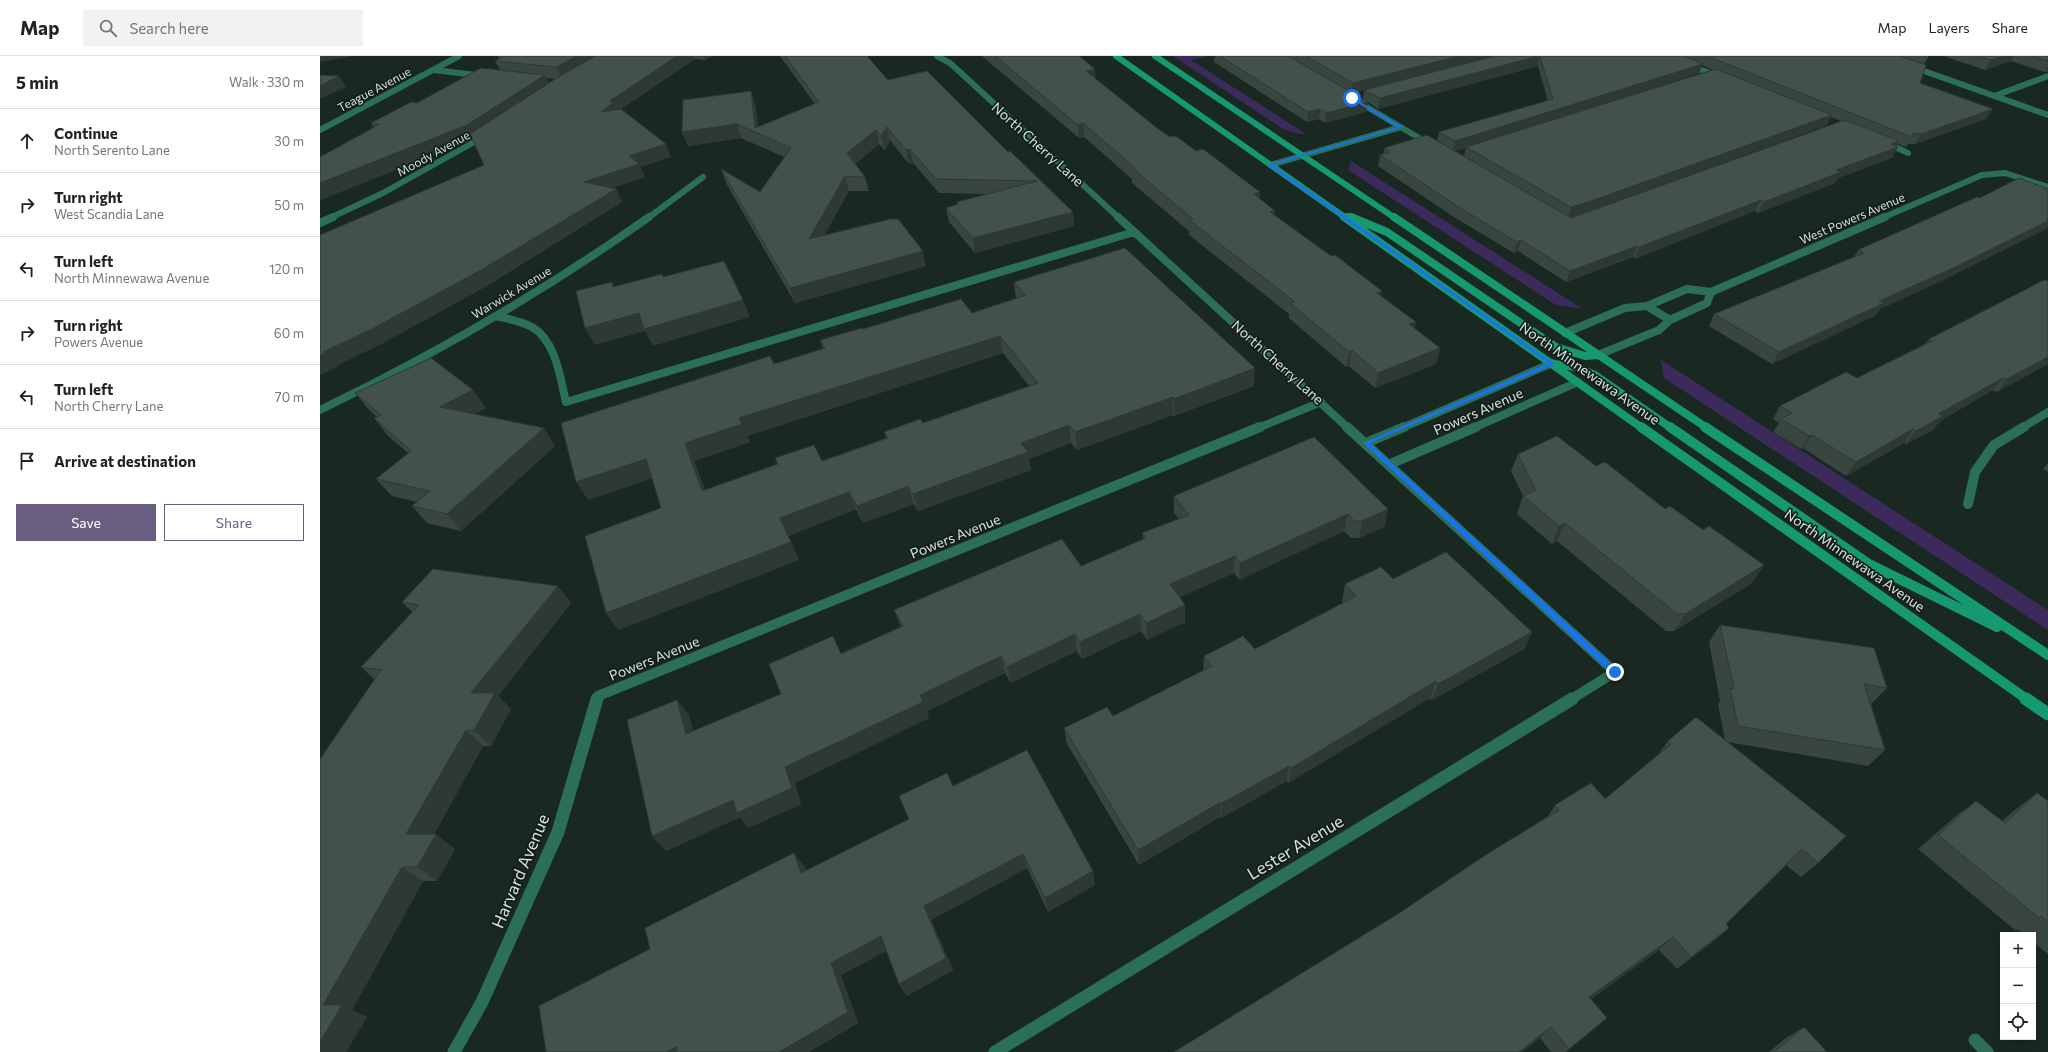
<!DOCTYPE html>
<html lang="en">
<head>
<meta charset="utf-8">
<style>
	:root { --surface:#fff; --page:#f2f2f2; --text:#222; --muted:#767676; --line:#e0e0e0; --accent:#695e80 }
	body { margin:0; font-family:Commissioner,sans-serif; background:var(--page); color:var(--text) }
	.controls { position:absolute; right:12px; bottom:12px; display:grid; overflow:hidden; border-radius:0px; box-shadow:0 2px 10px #0003 }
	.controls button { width:36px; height:36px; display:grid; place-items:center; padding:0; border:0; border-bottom:1px solid var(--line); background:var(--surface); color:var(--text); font:20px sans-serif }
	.stop { position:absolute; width:12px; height:12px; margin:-9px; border:3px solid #1a73e8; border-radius:50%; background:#fff }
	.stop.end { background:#1a73e8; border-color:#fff; box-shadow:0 1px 4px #0008 }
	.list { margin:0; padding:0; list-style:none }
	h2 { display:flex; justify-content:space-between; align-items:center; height:52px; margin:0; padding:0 16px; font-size:17px }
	h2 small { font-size:13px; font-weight:400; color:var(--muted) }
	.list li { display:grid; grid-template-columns:26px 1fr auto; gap:12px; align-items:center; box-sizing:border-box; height:64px; padding:0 16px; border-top:1px solid var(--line) }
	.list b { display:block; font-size:15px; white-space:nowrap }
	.list p { margin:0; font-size:13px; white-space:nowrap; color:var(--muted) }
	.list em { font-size:13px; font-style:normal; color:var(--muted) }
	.actions { display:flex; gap:8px; padding:12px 16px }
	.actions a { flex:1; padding:9px 0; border:1px solid var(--accent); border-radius:0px; text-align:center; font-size:14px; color:var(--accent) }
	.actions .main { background:var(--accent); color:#fff }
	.icon { flex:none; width:22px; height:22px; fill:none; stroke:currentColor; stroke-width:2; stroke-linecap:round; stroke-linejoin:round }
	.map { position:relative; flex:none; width:1728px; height:996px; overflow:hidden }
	header { display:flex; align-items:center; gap:24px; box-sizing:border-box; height:56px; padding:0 20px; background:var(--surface); border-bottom:1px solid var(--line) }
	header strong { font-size:19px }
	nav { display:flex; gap:22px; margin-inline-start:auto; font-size:14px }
	.search { width:280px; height:36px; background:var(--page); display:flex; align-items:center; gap:10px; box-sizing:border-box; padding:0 14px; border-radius:0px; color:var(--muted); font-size:15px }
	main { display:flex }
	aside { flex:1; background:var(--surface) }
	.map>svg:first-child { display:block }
	.green { fill:#3c2a5c }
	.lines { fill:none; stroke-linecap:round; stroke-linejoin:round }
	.minor-far3 { stroke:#2b6f56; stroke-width:6 }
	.minor-far2 { stroke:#2b6f56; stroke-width:8 }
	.minor-far1 { stroke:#2b6f56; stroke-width:10 }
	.minor { stroke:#2b6f56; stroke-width:13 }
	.tertiary { stroke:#2b6f56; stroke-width:6 }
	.secondary-far3 { stroke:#169971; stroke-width:6 }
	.secondary-far2 { stroke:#169971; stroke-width:8 }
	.secondary-far1 { stroke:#169971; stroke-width:10 }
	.secondary { stroke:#169971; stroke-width:13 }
	.wall { fill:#394640; fill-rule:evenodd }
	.shaded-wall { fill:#2e3934 }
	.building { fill:#42514a; stroke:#2e3934; fill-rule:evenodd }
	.route { fill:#1a73e8 }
	.labels { text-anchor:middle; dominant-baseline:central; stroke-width:3.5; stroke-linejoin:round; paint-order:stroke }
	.far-street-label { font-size:12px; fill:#d9e2de; stroke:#111e18 }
	.street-label { font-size:14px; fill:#d9e2de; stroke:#111e18 }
	.near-street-label { font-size:17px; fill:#d9e2de; stroke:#111e18 }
</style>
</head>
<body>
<header>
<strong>Map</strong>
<div class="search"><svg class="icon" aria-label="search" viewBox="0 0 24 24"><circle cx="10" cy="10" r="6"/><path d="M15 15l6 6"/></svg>Search here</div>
<nav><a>Map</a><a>Layers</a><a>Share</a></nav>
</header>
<main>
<aside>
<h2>5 min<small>Walk · 330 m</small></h2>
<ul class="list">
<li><svg class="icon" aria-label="ahead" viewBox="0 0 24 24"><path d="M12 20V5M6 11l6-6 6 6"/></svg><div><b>Continue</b><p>North Serento Lane</p></div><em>30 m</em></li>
<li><svg class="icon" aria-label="right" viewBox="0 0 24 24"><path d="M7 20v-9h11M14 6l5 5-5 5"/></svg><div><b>Turn right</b><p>West Scandia Lane</p></div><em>50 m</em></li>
<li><svg class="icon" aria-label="left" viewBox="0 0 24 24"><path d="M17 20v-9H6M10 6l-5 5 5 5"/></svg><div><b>Turn left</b><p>North Minnewawa Avenue</p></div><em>120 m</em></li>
<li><svg class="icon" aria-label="right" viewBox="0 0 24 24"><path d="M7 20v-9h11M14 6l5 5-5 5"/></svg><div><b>Turn right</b><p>Powers Avenue</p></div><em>60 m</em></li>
<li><svg class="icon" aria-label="left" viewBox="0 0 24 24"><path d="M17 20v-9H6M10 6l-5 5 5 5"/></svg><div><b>Turn left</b><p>North Cherry Lane</p></div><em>70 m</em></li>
<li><svg class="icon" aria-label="arrive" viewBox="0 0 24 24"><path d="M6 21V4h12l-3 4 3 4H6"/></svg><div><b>Arrive at destination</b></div></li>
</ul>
<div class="actions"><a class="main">Save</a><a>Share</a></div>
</aside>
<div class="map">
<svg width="1728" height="996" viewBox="0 0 1728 996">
	<rect width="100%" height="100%" fill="#1a2822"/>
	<!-- green -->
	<path class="green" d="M853,0h36l-18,4 115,74h-7l-16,-5z
		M1031,105l232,148 -27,-4 -208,-135z
		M1341,304l387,250v20l-384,-252z"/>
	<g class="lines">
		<!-- minor-far3 -->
		<path class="minor-far3" d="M617,0l13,7 169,155
			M1348,0l51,21
			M1590,10l138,49
			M114,14l50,6
			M1674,40l54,-20
			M1035,44l76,45
			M1566,87l22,10
			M950,109l131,-38
			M10,162l53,-25 102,-57
			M328,162l55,-41
			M1562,162l100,-43 23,-2 43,14"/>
		<!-- minor-far2 -->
		<path class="minor-far2" d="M798,161l230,211
			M0,167l13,-6
			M1327,250l23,14
			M176,260c12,3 25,5 36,11 24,14 28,50 34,75l568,-170
			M1245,277l60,-25 22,-2 40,-17 24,3 174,-75
			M1278,299l61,-25 11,-10 37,-17 4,-11
			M0,354c114,-55 226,-120 329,-193
			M938,372l63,-26
			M1082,372l150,-65
			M1153,372l105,-46
			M1702,372l26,-16"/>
		<!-- minor-far1 -->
		<path class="minor-far1" d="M1027,371l268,245 -45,28
			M1046,387l38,-16
			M1070,408l86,-37
			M1648,448l7,-32 19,-27 30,-18
			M277,644l1,-4 662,-269"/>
		<!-- minor -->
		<path class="minor" d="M1655,984l12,12
			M134,996l28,-50 76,-170 39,-133
			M675,996l577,-353"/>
		<!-- tertiary -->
		<path class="tertiary" d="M0,74l139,-74"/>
		<!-- secondary-far3 -->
		<path class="secondary-far3" d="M796,0l230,162
			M835,0l240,162
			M1028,160l5,2"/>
		<!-- secondary-far2 -->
		<path class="secondary-far2" d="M1024,161l298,211
			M1031,161l36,15 169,115 29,9 13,-1
			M1074,161l313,211
			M1234,308l22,3 19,8 76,53"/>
		<!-- secondary-far1 -->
		<path class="secondary-far1" d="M1321,371l387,273
			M1350,371l199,137 128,63
			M1385,371l343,228"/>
		<!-- secondary -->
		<path class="secondary" d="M1706,643l22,15"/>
	</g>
	<!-- wall -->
	<path class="wall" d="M178,0h214l-7,4 -10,-1 -74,50 50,48 -31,10 5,10 -34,11 5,1 6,13 -132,82 -107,59 -47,23 1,1 -17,8 164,-210 -11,-26 -153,61 54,-72 -3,-5 46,-20 83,-33 -5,-9 4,-2zM226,22l9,1 -7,4z
		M460,0h87l21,24 120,72 65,60 1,14 -99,27 -26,-31 -3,-14 11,-3v-3l29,-8 -47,-1 -26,-30 -4,1 -19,-24 -5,10 -6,-6 -24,20 10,13 4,14h-20l-25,44 102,31 -131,37 -69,-120 -5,-14 39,23 24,-35 -43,-19 -53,8 -6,-14 69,-41 4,13 3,23 57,-23z
		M662,0h97l17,23 61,49 13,9 26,14 64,41v7l15,12v4l56,41 51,35 -1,5 33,33 26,19 -4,16 -61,24 -26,-22 -3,1 -57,-49v-4l-100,-79v-4l-57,-48v-4l-48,-42 -5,1z
		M895,0h714l-5,8 -4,19 66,36 -71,25h-7l-2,3 -8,-3 -2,2 2,1 -6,11 -54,20 -3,5 -77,30 -3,-2 -120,48 -2,-2 -67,25 -48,-31 -4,2 -60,-36 -76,-51 2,-11h3l1,-7 53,-7 2,-9 109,-31 -10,-35 -160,43 -10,-7 -2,10 -41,11 -6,-4 -12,3 -93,-60zM1382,9l11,5 -121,38 107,-35zM1044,34l-1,9 -10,-6zM1511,61l10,4 -220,79 206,-75zM1146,92l-2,8 -9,-5z
		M1623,0h105v16h-3l-34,-11 -26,9z
		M1728,133v39l-107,53 -61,28 -4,6 -104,49 -63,-38 5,-12 140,-57 4,-7 122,-52z
		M1728,225v83l-51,28 -4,-2 -53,31 -7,9 -27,14 -2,-1 -58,33 -43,-28 -2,1 -28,-17 6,-9 -6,-4 7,-13 77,-28 68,-34 4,-5z
		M694,226l240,104 -80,30 -1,-1 -96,35 -6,-7 -42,16 2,11 -113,41 -4,-7 -51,19 -7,-14 -68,27 11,24 -181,70 43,-122 -9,-30 -64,22 235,-151 -3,-9 43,-11 109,-16 44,-14zM683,297l26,33 -106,37 -39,9 2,6 -64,23 -47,-3 3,6 -73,26 -11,-29 56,-19 -3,-6z
		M35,337l131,15 -12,6 81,32 -94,85 -34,-8 -15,-17 5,-4 -25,-6 -16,-17 32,-26 -20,-17 -14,-18 3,-1 -8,-7z
		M1198,398l78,12 69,43 99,56 -12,18 -78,48h-8l-109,-90 -5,3 -35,-30 6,-18 -12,-25z
		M1728,407v9l-5,-3z
		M854,440l214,13 -4,18 -25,11h-8l-7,-7 -105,49 -5,-7 -54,24 5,8v17l-38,18 -6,-9 -59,28 -5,-8 -66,32 -6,-10 -78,38 2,7 -134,65 6,21 -53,24 -8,-11 -74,34 11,-151 12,16 4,15 88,-37 60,-41 60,-26 -7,-17 187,-44 62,-27 -1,-6 37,-14 -5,-6z
		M1073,523l139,53 -8,17 -92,51 -2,-2 -142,85 -1,-2 -66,37 -1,-1 -81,48 -72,-121 -3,-16 49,-12 90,-45 1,-15 51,-7 88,-46 -1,-1 3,-18z
		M82,546l169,1 -73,93 13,13 -20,37h-8l-49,88 21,15 -18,32h-14l-71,129 15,7 -21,35h-26l54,-373 -13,-12 51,-55z
		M1400,569l167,63 -16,16 14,46 -17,16 -140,-24 90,121 -17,14 -15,-12 -60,59 -12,17 -37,28 -18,-19 -68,49 16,19 -13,11 -28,23h-15l-11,-14 -18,14h-348l227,-140 147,-96 7,-11 50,-6 52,-43 11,-15 57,-1 -7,-36 2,-3 -11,-59z
		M633,730l142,99 -47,27 -21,-44 -96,52 22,50 -46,26 -8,-12 -13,-33 -45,24 17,48 -49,29h-263l259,-185 1,4 103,-52z
		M1717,737l11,8v153l-15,-12v-7h-8l-7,-5 -2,1 -98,-82 38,-33 20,-15 26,20 14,-12z
		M1484,971l23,25h-58l17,-14z"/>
	<!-- shaded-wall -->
	<path class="shaded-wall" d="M0,0h33l-33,6z
		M257,0h26l-41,23 -6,-12z
		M357,0h17l1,3 -78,53h-16l9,-11z
		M384,0h8l-7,4z
		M1139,0h35l-142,37 1,-10z
		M1220,0l-2,10 -160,43 2,-11z
		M1683,0h11l-3,5 -26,9 6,-10z
		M1383,8l-4,9 -246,79 2,-11z
		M1728,12v4h-3z
		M775,13l1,13 -10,-11z
		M225,19l6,12 -77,51 -154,62v-17z
		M19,20l7,11 -26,12v-13z
		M431,35l4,13 3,30 -3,-6z
		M1048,46l-2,10 -41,11 1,-10z
		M1000,53l-1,10 -12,3 1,-10z
		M1673,53l-7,10 -71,25 6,-10z
		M1512,59l-5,10 -240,87 -19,6 3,-11z
		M763,67l1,14 -5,1 -1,-13z
		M417,68l4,14 -53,8 -6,-14z
		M567,71l3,13 -5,10 -4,-14z
		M556,74l3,14 -28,23 -4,-14z
		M1579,85l-3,7 2,-1 -6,11 -54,20 -3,5 -77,30 6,-11 72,-32 55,-26z
		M346,88l5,13 -31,10 5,10 -54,18 -7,-13 45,-26z
		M590,93l3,14 -4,1 -3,-14z
		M525,120l4,15 -35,63 -5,-15z
		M296,133l6,13 -132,82 -107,59 -47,23 1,1 -17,8v-19l3,-4z
		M940,136l-1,15 -5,-13z
		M1441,144l-6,11 -120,48 4,-12z
		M955,155l-1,14 -4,-13z
		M753,156l1,14 -99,27 -2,-15z
		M1728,165v7l-107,53 -61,28 -4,6 -104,49 7,-12 100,-51z
		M1201,184l-3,11 -4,2 3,-11z
		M1317,190l-4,11 -67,25 4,-11z
		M603,195l3,15 -131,37 -5,-15z
		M1062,235l-2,15 -3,-13z
		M423,244l7,17 -97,29 -8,-15 -50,14 -10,-17 54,-15z
		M1096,266l-3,15 -4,-13z
		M680,280l3,17 -256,83 3,6 -56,19 18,48 -10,-18 -17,-48 54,-25z
		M1120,292l-4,16 -61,24 3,-15z
		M1032,294l-3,16 -3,1 3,-15z
		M1728,301v7l-51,28 10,-13z
		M935,312l-1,18 -80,30v-17z
		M1683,322l-10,12 -53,31 -7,9 -27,14 10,-13 22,-17z
		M153,334l13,18 -33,16 -13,-17z
		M853,341v18l-96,35 -2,-18z
		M749,369l2,18 -42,16 2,11 -113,41 -5,-17 108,-51z
		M224,372l11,18 -94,85 -14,-17z
		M1593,373l-9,14 -58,33 10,-14z
		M1492,379l-9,13 -2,1 8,-13z
		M326,403l10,18 -68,23 -12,-18z
		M588,430l6,18 -51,19 -6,-17z
		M529,436l7,17 -68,27 -8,-18z
		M1068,453l-4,18 -25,11 3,-17z
		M1028,458l-4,17 -105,49 1,-17z
		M1245,467l-8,18 -5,3 7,-18z
		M471,486l8,18 -181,70 -12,-17z
		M915,500l-1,17 -64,28v-17z
		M1444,509l-12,18 -78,48 11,-17z
		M238,530l13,17 -73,93 13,13 -20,37 -17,-16 -3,-37z
		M865,549v17l-38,18 -1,-17z
		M820,558l1,17 -59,28 -2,-17z
		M1212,576l-8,17 -92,51 6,-16z
		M755,578l2,17 -66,32 -4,-16z
		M681,600l4,17 -78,38 2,7 -134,65 6,21 -53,24 -8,-11 -74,34 -14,-15 133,-69 135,-72z
		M1116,625l-6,17 -142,85 3,-15z
		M357,644l12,16 9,34 -12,-16z
		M146,674l17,16 -57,103 -20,-15z
		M969,710l-2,15 -66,37 1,-15z
		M901,746l-1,15 -81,48 -1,-15z
		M116,778l19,15 -18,32 -20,-14z
		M474,797l11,14 7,20 -11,-14z
		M703,798l4,14 -96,52 22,50 -46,26 -8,-12 25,-78z
		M82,811l21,14 -71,129 15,7 -21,35h-26v-10l3,-37z
		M773,815l2,14 -47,27 -3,-14z
		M1409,872l-15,13 -37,28 14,-12z
		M561,880l8,13 -48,26 17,48 -49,29h-30l52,-89z
		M1353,881l-14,13 -81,59 11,-12z
		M1287,962l-13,11 -28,23h-1z
		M1231,971l-11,11 -18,14h-3z
		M356,991l7,5h-17z"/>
	<!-- building -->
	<path class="building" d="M184,0h73l-21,11 -61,-6z
		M275,0h82l-67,45 3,2 -12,9 20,-3 45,35 -37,12 10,8 -55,18 32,7 -135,81 -109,59 -49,23 2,1 -5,3v-121l164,-70 -14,-31 90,-58z
		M465,0h82l21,24 39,-9 81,81 2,-1 63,61 -100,26 -27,-30 13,-4 -2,-2 80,-21 -101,-2 -26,-30 -4,1 -19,-23 -6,9 -5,-6 -29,23 18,24 -20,-1 -36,63 81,-20h8l25,32 -133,37 -69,-119 39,23 31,-44 -54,-24 -55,8 1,-32 68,-9 4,37 64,-26z
		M675,0h84l16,13 -9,2 71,57 13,9 6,-1 20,15 7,-2 57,43 -6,2 21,17 -5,1 61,44 4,-1 47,36 -5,2 39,29 -7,2 31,24 -62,25 -26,-23 -3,2 -59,-49 5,-1 -106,-82 4,-1 -61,-51h3l-52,-45 -5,2z
		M900,0h68l80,46 -42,11 -6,-4 -12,3z
		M986,0h153l-106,27z
		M1175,0h44l-159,42 -16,-8z
		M1220,0h144l19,8 -248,77 -16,-9 114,-33z
		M1387,0h193l26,9 -6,18 73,26 -72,25 -8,-1 -1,4z
		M1659,0h24l-12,4z
		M1711,0h17v5z
		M161,12l64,7 -78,50 -147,58v-26l60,-33 -9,-1 40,-21 6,1z
		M1396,13l116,46 -241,86 -20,6 -105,-60z
		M0,19l19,1 -19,10z
		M1525,64l54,21 -8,3 7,3 -62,23 5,2 -77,30 -3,-2 -122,47 -2,-1 -67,25 -49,-31 -4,2 -60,-36 -77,-51 10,-3 -6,-4 43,-13 144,83z
		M1699,122l29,11v32l-99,49 -70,31 5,2 -105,49 -65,-38 150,-61 -6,-3 119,-53 3,1z
		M805,192l130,120 -81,31 -1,-2 -98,35 -6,-7 -48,18 7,9 -115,42 -5,-8 -51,20 -8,-14 -69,26 11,24 -185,71 -21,-77 76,-28 -15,-49 -70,23 -15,-59 209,-67 4,8 51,-16 -5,-8 42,-12 1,1 98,-30 11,14 54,-18 -12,-13zM680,280l38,47 -115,40 -3,-4 -36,13 4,6 -66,23 -8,-16 -39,13 3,6 -76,27 -17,-48 57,-19 -3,-6z
		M404,205l19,39 -99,29 -5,-16 -54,15 -9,-37 36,-9 1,5 49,-13 1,3z
		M1724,224l4,1v76l-41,22 -4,-1 -65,36 5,2 -27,15 -3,-2 -57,33 -44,-27 -3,1 -28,-17 11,-6 -12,-7 66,-34 11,6 75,-37 -3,-2z
		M111,302l42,32 -33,17 104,21 -97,86 -35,-8 18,-15 -54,-12 35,-28 -37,-33 7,-3 -26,-22z
		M1237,380l39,30 9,-4 60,47 5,-3 33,24 6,-4 55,39 -79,49h-8l-112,-91 -6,3 -36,-30 13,-6 -18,-36z
		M994,381l74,72 -26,12h-8l-6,-7 -108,49 -5,-7 -65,28 15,21 -39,18 -6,-9 -60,28 -5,-8 -68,33 -6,-11 -81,39 3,7 -138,65 7,21 -55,25 -4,-13 -81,36 -25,-116 50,-20 9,34 95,-40 -12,-30 64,-28 8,18 62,-28 -9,-16 168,-71 19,27 65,-28 -4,-5 47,-18 -15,-19z
		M1126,496l86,80 -94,52 -2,-3 -145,87 -2,-2 -67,37 -1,-1 -83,48 -74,-122 43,-21 6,9 99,-50 -8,-10 39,-20 12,13 101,-53 -11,-12 36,-17 12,12z
		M113,513l125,17 -87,107h24l-21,37h-8l-60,104h30l-19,33h-15l-79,138h19l-22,37v-283l61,-89 -20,-3 58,-62 -17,-3z
		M1400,569l154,23 13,40 -23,-4 21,66 -147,-24 -8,-38 4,1z
		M1376,661l150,119 -28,27 -16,-14 -76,75 3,4 -38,29 -18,-20 -84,60 18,21 -38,31 -18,-22 -32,25h-345l227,-140 83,-56 75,-46 -4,-5 36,-22 14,16 66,-55 -3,-3z
		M707,694l66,121 -48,27 -22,-44 -99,52 22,52 -47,26 -18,-48 -50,27 17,49 -69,40h-102l-1,-5 -10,5h-120l-7,-46 111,-57 -5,-21 149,-75 7,20 108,-54 -10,-23 48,-23 6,13z
		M1717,737l11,8v121l-7,-6 -2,2 -101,-83 38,-34 29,22z
		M1484,971l23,25h-53z"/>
	<!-- route -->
	<path class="route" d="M1030,42h3l50,29 -130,38 282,199 -185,79 248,227v4h-6l-249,-231 185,-80 -279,-197v-2l128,-37z"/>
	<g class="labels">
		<!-- far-street labels -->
		<g class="far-street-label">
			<text transform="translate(54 33) rotate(-28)">Teague Avenue</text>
			<text transform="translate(113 97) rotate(-29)">Moody Avenue</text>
			<text transform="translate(1532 162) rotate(-23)">West Powers Avenue</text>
			<text transform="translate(191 236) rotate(-31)">Warwick Avenue</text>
		</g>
		<!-- street labels -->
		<g class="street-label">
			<text transform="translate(718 88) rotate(42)">North Cherry Lane</text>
			<text transform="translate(958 306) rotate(42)">North Cherry Lane</text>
			<text transform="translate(1270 317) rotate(35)">North Minnewawa Avenue</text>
			<text transform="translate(1158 355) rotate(-24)">Powers Avenue</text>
			<text transform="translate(635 480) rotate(-22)">Powers Avenue</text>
			<text transform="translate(1535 504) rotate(35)">North Minnewawa Avenue</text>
			<text transform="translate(334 602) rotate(-22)">Powers Avenue</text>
		</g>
		<!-- near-street labels -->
		<g class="near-street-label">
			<text transform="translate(975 791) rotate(-31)">Lester Avenue</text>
			<text transform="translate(200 815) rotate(-67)">Harvard Avenue</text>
		</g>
	</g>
</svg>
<div class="controls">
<button>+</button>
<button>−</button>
<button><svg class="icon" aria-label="locate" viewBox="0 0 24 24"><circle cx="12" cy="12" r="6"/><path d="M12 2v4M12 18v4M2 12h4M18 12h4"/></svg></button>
</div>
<div class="stop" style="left:1032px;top:42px"></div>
<div class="stop end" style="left:1295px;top:616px"></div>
</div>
</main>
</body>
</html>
